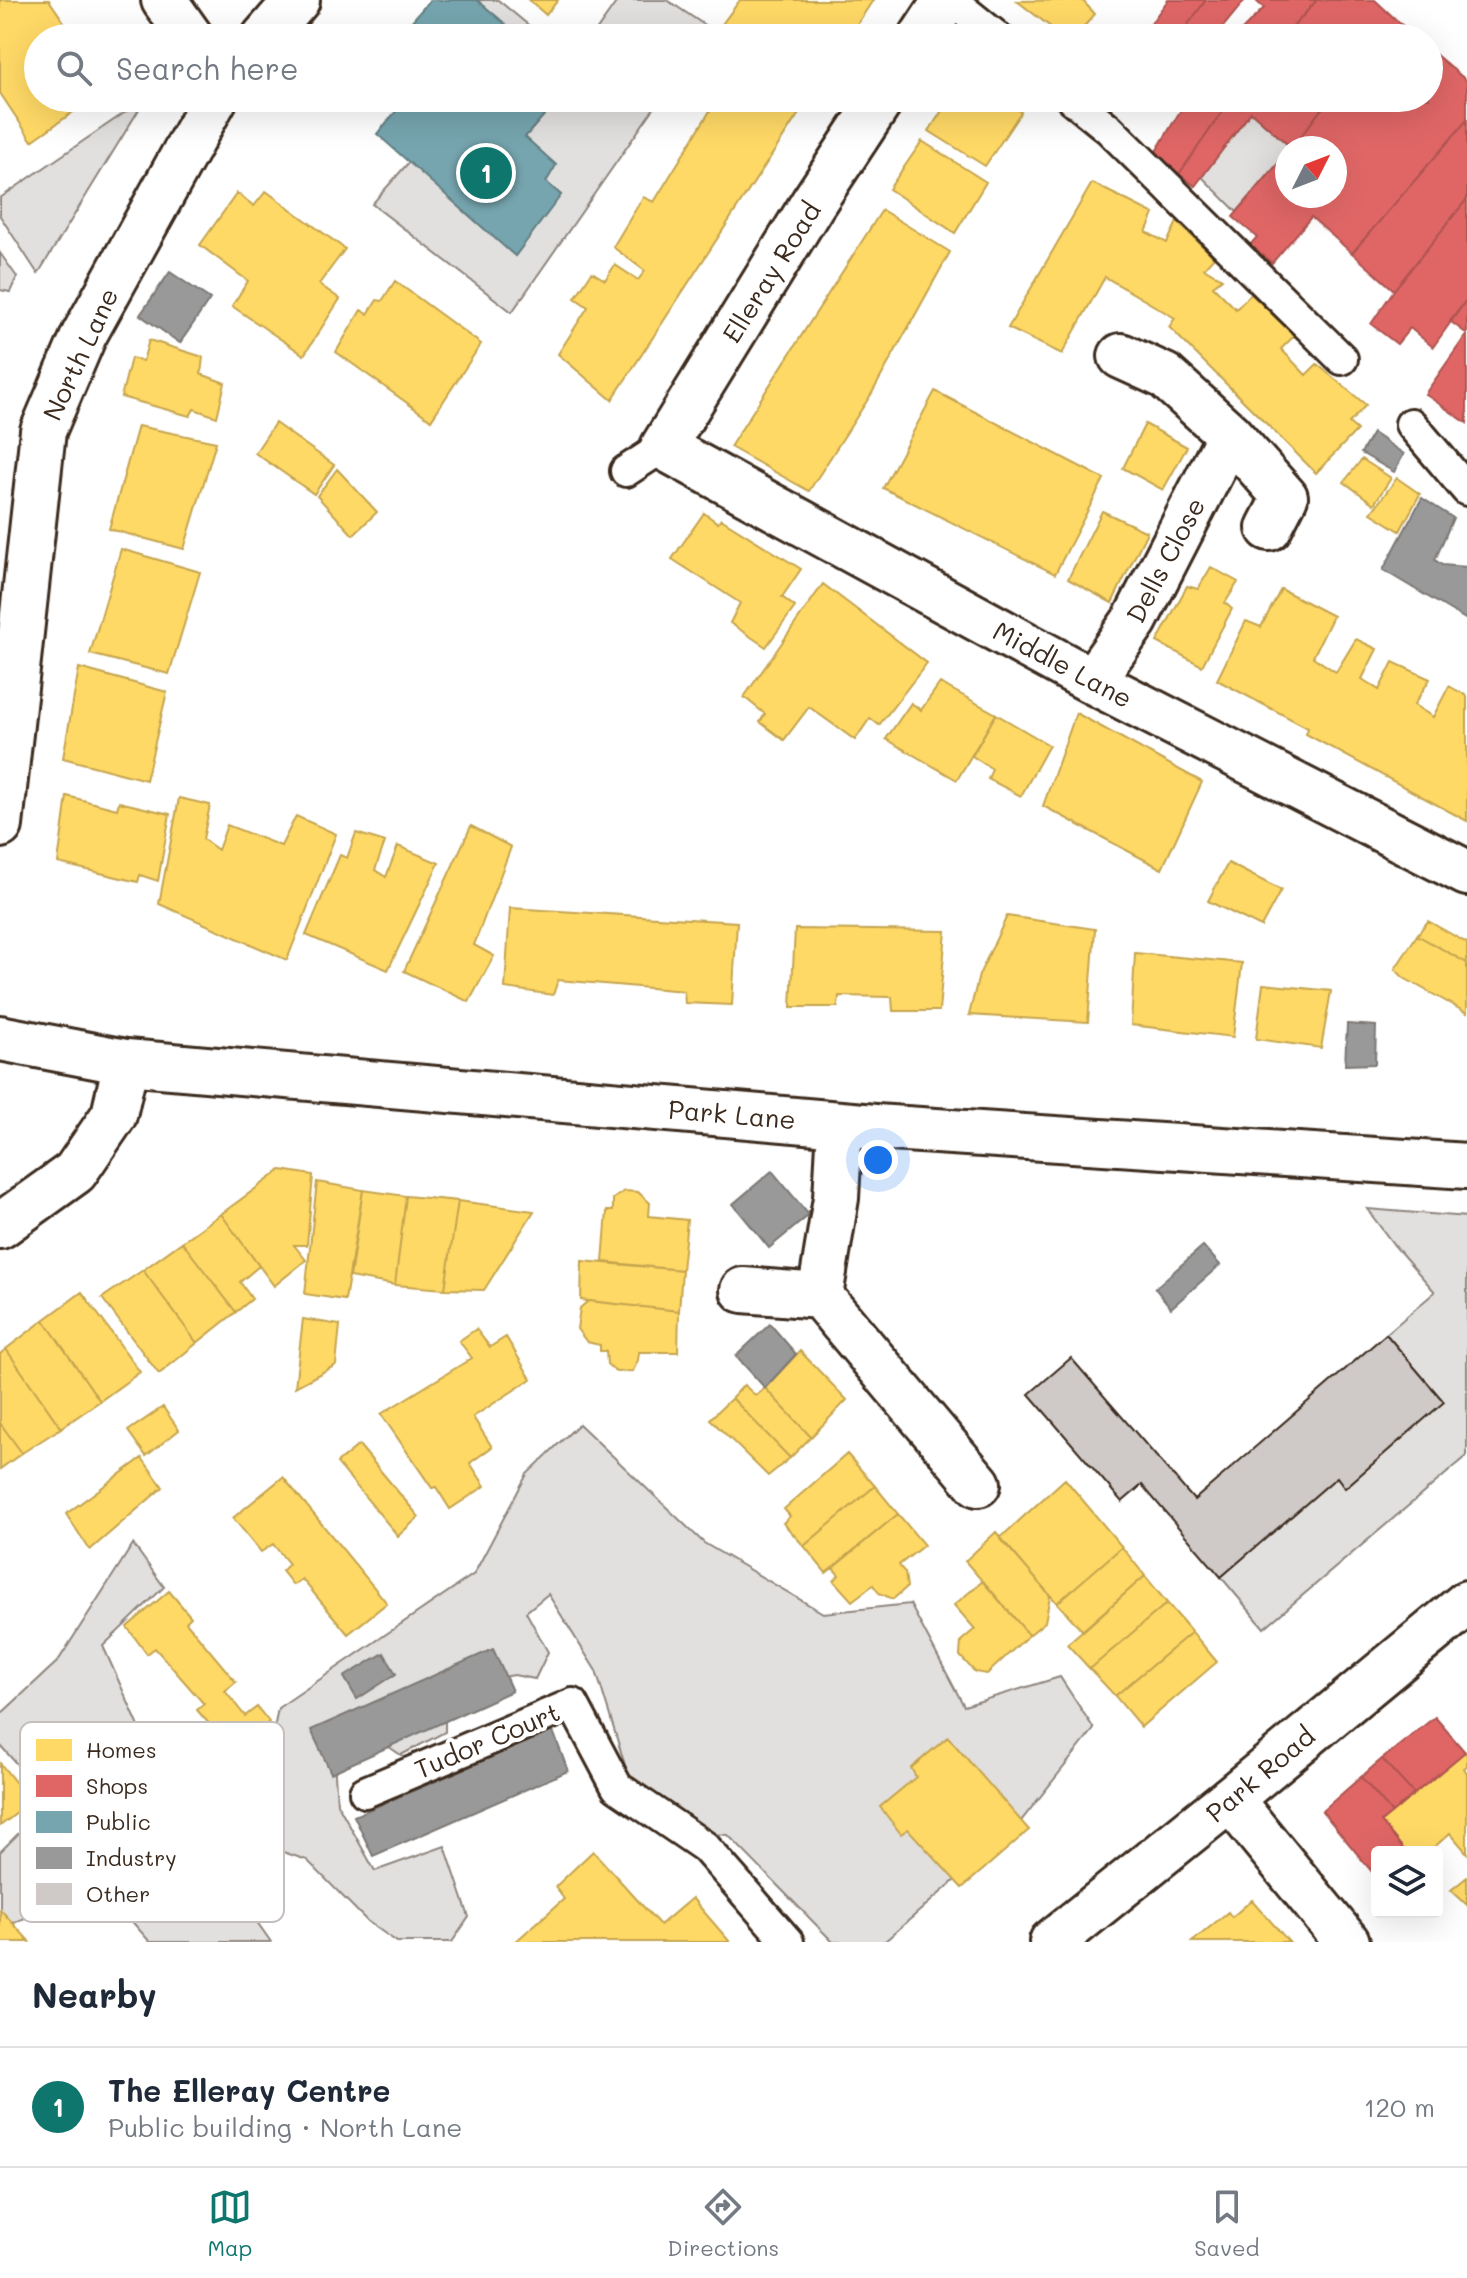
<!DOCTYPE html>
<html lang="en">
<head>
<meta charset="utf-8">
<style>
	:root { --surface:#fff; --page:#f6f6f7; --text:#1f2937; --muted:#747a83; --line:#e0e1e3; --accent:#0f766e }
	body { margin:0; font-family:Mali,sans-serif; background:var(--page); color:var(--text) }
	.controls { position:absolute; right:24px; bottom:24px; display:grid; overflow:hidden; border-radius:8px; box-shadow:0 8px 32px #0002 }
	.controls button { width:72px; height:72px; display:grid; place-items:center; padding:0; border:0; border-bottom:2px solid var(--line); background:var(--surface); color:var(--text); font:40px sans-serif }
	.compass { position:absolute; left:1275px; top:136px; width:72px; height:72px; border-radius:50%; background:var(--surface); box-shadow:0 8px 32px #0002; rotate:48deg }
	.you { position:absolute; left:878px; top:1160px; width:28px; height:28px; margin:-20px; border:6px solid #fff; border-radius:50%; background:#1a73e8; box-shadow:0 0 0 12px #1a73e833 }
	.badge { display:grid; place-items:center; width:52px; height:52px; border-radius:50%; background:var(--accent); color:#fff; font-size:26px; font-weight:700 }
	.pin { position:absolute; translate:-50% -50%; border:4px solid #fff; box-shadow:0 2px 8px #0006 }
	.list { margin:0; padding:0; list-style:none }
	h2 { display:flex; justify-content:space-between; align-items:center; height:104px; margin:0; padding:0 32px; font-size:34px }
	h2 small { font-size:26px; font-weight:400; color:var(--muted) }
	.list li { display:grid; grid-template-columns:52px 1fr auto; gap:24px; align-items:center; box-sizing:border-box; height:120px; padding:0 32px; border-top:2px solid var(--line) }
	.list b { display:block; font-size:30px; white-space:nowrap }
	.list p { margin:0; font-size:26px; white-space:nowrap; color:var(--muted) }
	.list em { font-size:26px; font-style:normal; color:var(--muted) }
	.icon { flex:none; width:44px; height:44px; fill:none; stroke:currentColor; stroke-width:2; stroke-linecap:round; stroke-linejoin:round }
	.map { position:relative; flex:none; width:1467px; height:1942px; overflow:hidden }
	.search { position:absolute; background:var(--surface); box-shadow:0 8px 32px #0002; left:24px; right:24px; top:24px; height:88px; display:flex; align-items:center; gap:20px; box-sizing:border-box; padding:0 28px; border-radius:44px; color:var(--muted); font-size:30px }
	.sheet { height:224px; background:var(--surface) }
	nav { display:flex; justify-content:space-around; align-items:center; box-sizing:border-box; height:112px; border-top:2px solid var(--line); background:var(--surface); font-size:22px; color:var(--muted) }
	nav a { display:grid; justify-items:center; gap:4px }
	nav .on { color:var(--accent) }
	.map>svg:first-child { display:block }
	.green { fill:#e2e0de; stroke:#8e857e; stroke-width:2 }
	.homes { fill:#ffd966; stroke:#c4a450; stroke-width:2 }
	.shops { fill:#e06666; stroke:#ae5450; stroke-width:2 }
	.public { fill:#76a5af; stroke:#648084; stroke-width:2 }
	.industry { fill:#999; stroke:#7d7874; stroke-width:2 }
	.building { fill:#cfcac7; stroke:#3b2a1e; stroke-width:2 }
	.lines { fill:none; stroke-linecap:round; stroke-linejoin:round }
	.service-casing { stroke:#3b2a1e; stroke-width:36 }
	.minor-casing { stroke:#3b2a1e; stroke-width:50 }
	.primary-casing { stroke:#3b2a1e; stroke-width:50 }
	.service { stroke:#fff; stroke-width:30 }
	.minor { stroke:#fff; stroke-width:44 }
	.primary { stroke:#fff; stroke-width:44 }
	.labels { text-anchor:middle; dominant-baseline:central; stroke-width:8; stroke-linejoin:round; paint-order:stroke }
	.street-label { font-size:26px; fill:#3b2a1e; stroke:#fff }
	.key { fill:#fff; stroke:#c4bfbc; stroke-width:2 }
	.key-label { font-size:22px; fill:#3b2a1e }
</style>
</head>
<body>
<div class="map">
<svg width="1467" height="1942" viewBox="0 0 1467 1942">
	<rect width="100%" height="100%" fill="#fff"/>
	<filter id="ink" filterUnits="userSpaceOnUse"><feTurbulence type="fractalNoise" baseFrequency=".0125" numOctaves="2"/><feDisplacementMap in="SourceGraphic" scale="16" xChannelSelector="R" yChannelSelector="G"/><feConvolveMatrix kernelMatrix="1 2 1 2 8 2 1 2 1" color-interpolation-filters="sRGB"/></filter>
	<g filter="url(#ink)">
		<!-- green -->
		<path class="green" d="M477,0h21l46,38h-22z
			M618,0h49l42,28 -6,10h-112z
			M146,98l-108,176 -38,-58v-18z
			M559,98h102l-149,214 -140,-108 37,-42 106,94 46,-61 -15,-13 10,-17 -31,-28z
			M1251,112l40,36h-4v5l-50,59 -35,-35z
			M0,253l17,24 -7,15 -10,-2z
			M1367,1209l100,8v239l-203,172 -43,-51 116,-100 9,10 98,-85 -58,-68 49,-42 -41,-47z
			M579,1424l125,119 119,70 87,-9 54,102 96,-29 34,52 -77,97 -133,116h-51l-105,-107 -35,-2 -59,-39 -38,-123 -48,-77 -22,18 22,40 -13,27 -21,-4 -69,13v44l-44,23 -34,-23 -34,13 4,58 38,68 70,-25 24,71 -17,25h-55l-30,-21 -60,-61 -33,-11 3,44 -20,29 14,20h-121l-59,-67 -34,-31 -6,62 -48,22 -3,-3v-73l50,-50 -50,-57v-30l58,-54 75,-117 31,43 -61,59 54,121 104,31 17,-90 196,-134 53,-100z"/>
		<!-- homes -->
		<path class="homes" d="M0,0h49l26,38h-37v60h55l-61,43 -32,-48z
			M529,0h29l-12,15z
			M740,0h133l-25,38h-120l-11,-7z
			M1082,0l13,14 -21,24h-9l-48,-37z
			M712,98h97l-197,302 -54,-46 30,-47 -13,-9 17,-26 13,8 10,-15 23,15 7,-9 -32,-24 30,-50 11,5 62,-101z
			M950,98h50l21,14 -36,54 -56,-35z
			M922,141l64,41 -31,51 -66,-44z
			M1092,183l62,31 -8,18 21,11 10,-21 37,35 -10,11 18,11 -9,7 23,23 15,-15 44,41 -14,14 25,26 11,-11 49,41 -17,18 8,7 -41,43 -147,-146 6,-9 -70,-41 -43,77 -54,-26z
			M266,191l79,58 -26,35 21,15 -36,56 -72,-49 16,-25 -48,-36 37,-52 17,13z
			M882,210l68,42 -78,141 -63,98 -79,-44z
			M395,281l86,63 -50,76 -95,-68 25,-42 7,4 9,-14 5,1z
			M149,340l54,17 -2,17 24,9 -8,34 -23,-8 -4,7 -69,-19 10,-39 12,3z
			M935,391l169,88 -49,95 -172,-86z
			M275,423l59,42 -20,29 -59,-41z
			M1145,424l42,23 -24,43 -40,-22z
			M138,426l78,16 -32,107 -75,-20z
			M1362,459l29,19 -17,26 -30,-22z
			M337,469l40,43 -24,23 -36,-39z
			M1397,478l23,16 -20,37 -29,-18z
			M1102,511l45,21 -35,71 -44,-24z
			M704,513l14,10 3,-4 80,50 -19,28 13,10 -29,40 -36,-24 10,-20 -68,-44z
			M121,549l79,23 -31,102 -79,-20z
			M1211,567l27,15 -13,21 7,6 -30,57 -45,-24 30,-56 11,3z
			M823,584l104,79 -48,62 -9,-7 -15,22 -46,-33 -25,33 -24,-18 5,-8 -21,-17z
			M1281,589l52,27 -20,41 23,15 20,-33 21,10 -15,30 17,11 14,-28 37,17 -16,26 19,12 16,-31 18,10v125l-161,-87 2,-6 -91,-48 29,-59 15,6z
			M79,668l88,24 -21,88 -83,-22z
			M940,683l56,31 -39,66 -71,-41 25,-36 10,7z
			M1076,713l126,69 -40,87 -119,-63z
			M996,714l53,31 -28,51 -33,-17 4,-10 -20,-13z
			M67,796l50,13 2,-7 51,12 -12,67 -18,-6 -2,7 -80,-19z
			M179,798l31,7 -7,34 15,11 9,-25 54,21 15,-30 40,18 -49,126 -128,-56z
			M471,826l40,21 -37,98 20,11 -25,46 -65,-31z
			M356,833l29,9 -10,28 11,7 12,-31 41,17 -51,107 -82,-35 34,-80 7,3z
			M1228,863l53,27 -20,37 -53,-26z
			M510,908l227,14 -5,83 -47,-2 -1,-12 -126,-11 -5,15 -48,-7z
			M1007,916l88,13 -7,93 -119,-7 10,-40z
			M1428,921l39,22v20l-50,-28z
			M795,929l151,2 -7,80h-46l-1,-14 -53,-1 -1,11h-47z
			M1417,935l50,28v50l-63,-35 -9,-9z
			M1135,953l107,10 -9,74 -102,-12z
			M1263,984l68,7 -10,57 -65,-9z
			M281,1170l32,5 -6,70h-13l12,15 -32,26 -53,-72z
			M317,1182l46,8 -18,110 -40,-6z
			M363,1190l43,6 -11,89 -45,-8z
			M624,1191l14,1 12,11 -1,13 38,4 -5,50 -79,-8 4,-51h6v-12z
			M406,1196l52,5 -13,88 -50,-4z
			M458,1201l76,10 -50,79 -39,-1z
			M221,1214l38,52 -19,16 12,17 -16,13 -54,-70z
			M182,1242l54,70 -39,31 -54,-73z
			M582,1261l100,9 -3,41 -98,-11z
			M143,1270l54,73 -38,31 -57,-76z
			M82,1292l58,80 -40,29 -56,-81z
			M588,1301l91,10 -1,41h-39l-1,8 -5,11 -17,1 -9,-8 -1,-13h-6v-6l-13,-3 -10,-13 3,-21z
			M303,1319l37,6 -4,40 -41,22z
			M44,1320l56,81 -39,27 -55,-79z
			M476,1329l14,18 16,-10 25,42 -58,38 19,30 -22,16 15,23 -35,23 -14,-22 -4,1 -51,-74 91,-56 -13,-17z
			M6,1349l55,79 -39,25 -22,-30v-69z
			M800,1351l47,49 -36,37 -46,-49z
			M744,1385l12,11 9,-8 46,49 -21,21 -58,-60z
			M732,1398l58,60 -22,18 -58,-57z
			M163,1407l16,23 -33,26 -18,-25z
			M0,1423l22,30 -22,16z
			M359,1445l60,72 -21,19 -61,-73z
			M847,1454l28,32 -71,60 -21,-23 7,-7 -6,-7z
			M142,1458l21,29 -73,63 -24,-36z
			M283,1477l104,126 -39,31 -46,-55 -9,6 -11,-14 7,-7 -16,-20 -12,8 -28,-34z
			M1065,1479l57,68 -65,56 -57,-65z
			M875,1486l23,28 -72,59 -22,-27z
			M898,1514l26,31 -25,20 6,8 2,14 -14,12 -14,-6 -6,-8 -21,16 -18,-20 5,-6 -6,-7z
			M996,1532l54,64 -5,26 -16,13 -64,-74z
			M1122,1547l23,29 -62,55 -26,-28z
			M1145,1576l22,27 -77,66 -23,-25z
			M983,1581l46,54 -42,39 -12,-2 -15,-16 1,-15 14,-12 -21,-24z
			M169,1591l22,26 -5,5 50,60 -11,9 20,25 12,-9 12,15 -35,30 -37,-42 7,-6 -49,-56 -8,6 -20,-27z
			M1167,1603l25,29 -77,64 -25,-27z
			M1192,1632l25,30 -76,65 -26,-31z
			M948,1737l81,93 -67,58 -54,-59 -7,5 -21,-27 36,-30 -5,-9z
			M1465,1752l2,3v11l-3,2 3,5v80l-17,-20 -21,19h-23l-25,-30z
			M0,1763l31,39 -31,24z
			M593,1851l67,74 32,-27 38,44h-215l49,-43 -9,-12z
			M1467,1877v28l-16,-15z
			M1252,1900l37,42h-97l36,-30 4,5z
			M0,1909l30,33h-30z"/>
		<!-- shops -->
		<path class="shops" d="M1168,0h38l-28,38h-38z
			M1206,0h39l-31,38h-36z
			M1259,0h58l-34,38h-49l30,-30 -7,-6z
			M1317,0h58l28,26 -11,12h-109z
			M1403,26l13,12h-24z
			M1429,49l38,32v39l-115,133 -41,-36 -39,46 -22,-18 7,-8 -24,-20 54,-64v43h48v-48h-43l28,-37 12,-13h97z
			M1188,98h44l-53,76 -24,-21z
			M1232,98h100l-12,13 -28,37 -41,-36 -56,74 -16,-12z
			M1467,120v79l-73,91 -42,-37z
			M1467,199v100l-34,48 -23,-19 -13,16 -26,-20 23,-34z
			M1467,299v35l-17,-13z
			M1467,334v89l-42,-29z
			M1435,1717l30,35 -51,42 -32,-35z
			M1382,1759l32,35 -22,19 -31,-36z
			M1361,1777l31,36 -11,9 25,30h-29v26l-55,-67z"/>
		<!-- public -->
		<path class="public" d="M430,0h47l45,38h-110l-8,-8z
			M407,98h152l-34,39 31,28 -10,17 15,13 -46,61 -138,-122z"/>
		<!-- industry -->
		<path class="industry" d="M170,272l40,27 -30,44 -40,-28z
			M1373,433l31,21 -10,18 -33,-19z
			M1422,498l31,20 -18,42 7,5 25,2v53l-84,-50z
			M1347,1024l29,2 -1,38 -30,1z
			M772,1171l37,44 -40,33 -36,-44z
			M1203,1246l17,19 -49,43 -16,-20z
			M770,1324l26,30 -31,34 -29,-32z
			M493,1649l19,42 -181,82 -20,-43z
			M384,1653l12,21 -39,25 -13,-22z
			M553,1731l15,40 -195,85 -19,-40z"/>
		<!-- building -->
		<path class="building" d="M1386,1334l58,68 -99,86 -8,-11 -116,100 -79,-92 -20,17 -93,-108 42,-36 123,142z"/>
		<g class="lines">
			<!-- service casing -->
			<g class="service-casing">
				<path id="service" d="M951,0l47,38
					M1071,98l38,31 233,230
					M1411,424l56,66
					M626,471l37,-24
					M365,1792l208,-88 44,83 88,60 83,95"/>
			</g>
			<!-- minor casing -->
			<g class="minor-casing">
				<path id="minor" d="M164,0l27,38
					M264,38l33,-38
					M921,38l25,-38
					M882,98l-69,105 -150,244 429,234 375,192
					M1121,356l44,20 65,59 55,62 -16,31
					M1092,681l43,-61 95,-185
					M0,825l43,-394 41,-96 131,-237
					M0,1038l126,24 749,65 592,39
					M0,1226l75,-54 39,-57 12,-53
					M743,1290l77,6 16,-98 4,-74
					M820,1296l158,188
					M1230,1799l117,143"/>
			</g>
			<!-- primary casing -->
			<g class="primary-casing">
				<path id="primary" d="M1052,1942l178,-143 237,-196"/>
			</g>
			<!-- service -->
			<use href="#service" class="service"/>
			<!-- minor -->
			<use href="#minor" class="minor"/>
			<!-- primary -->
			<use href="#primary" class="primary"/>
		</g>
	</g>
	<g class="labels">
		<!-- street labels -->
		<g class="street-label">
			<text transform="translate(771 272) rotate(-58)">Elleray Road</text>
			<text transform="translate(80 354) rotate(-65)">North Lane</text>
			<text transform="translate(1165 560) rotate(-62)">Dells Close</text>
			<text transform="translate(1063 664) rotate(28)">Middle Lane</text>
			<text transform="translate(732 1114) rotate(5)">Park Lane</text>
			<text transform="translate(487 1740) rotate(-23)">Tudor Court</text>
			<text transform="translate(1260 1774) rotate(-40)">Park Road</text>
		</g>
	</g>
	<!-- legend -->
	<rect x="20" y="1722" width="264" height="200" rx="12" class="key"/>
	<rect x="36" y="1739" width="36" height="22" fill="#ffd966"/>
	<rect x="36" y="1775" width="36" height="22" fill="#e06666"/>
	<rect x="36" y="1811" width="36" height="22" fill="#76a5af"/>
	<rect x="36" y="1847" width="36" height="22" fill="#999"/>
	<rect x="36" y="1883" width="36" height="22" fill="#cfcac7"/>
	<g class="key-label">
		<text x="86" y="1758">Homes</text>
		<text x="86" y="1794">Shops</text>
		<text x="86" y="1830">Public</text>
		<text x="86" y="1866">Industry</text>
		<text x="86" y="1902">Other</text>
	</g>
</svg>
<div class="controls">
<button><svg class="icon" aria-label="layers" viewBox="0 0 24 24"><path d="M12 4l9 5-9 5-9-5zM3 14l9 5 9-5"/></svg></button>
</div>
<svg class="compass" viewBox="-18 -18 36 36"><path d="M0-13l5 13h-10z" fill="#e53935"/><path d="M0 13l5-13h-10z" fill="#747a83"/></svg>
<div class="you"></div>
<div class="pin badge" style="left:486px;top:173px">1</div>
<div class="search"><svg class="icon" aria-label="search" viewBox="0 0 24 24"><circle cx="10" cy="10" r="6"/><path d="M15 15l6 6"/></svg>Search here</div>
</div>
<section class="sheet">
<h2>Nearby<small></small></h2>
<ul class="list">
<li><span class="badge">1</span><div><b>The Elleray Centre</b><p>Public building · North Lane</p></div><em>120 m</em></li>
</ul>
</section>
<nav>
<a class="on"><svg class="icon" aria-label="map" viewBox="0 0 24 24"><path d="M3 6l6-2 6 2 6-2v14l-6 2-6-2-6 2zM9 4v14M15 6v14"/></svg>Map</a>
<a><svg class="icon" aria-label="directions" viewBox="0 0 24 24"><path d="M12 3l9 9-9 9-9-9zM9 14v-3h6M13 9l2 2-2 2"/></svg>Directions</a>
<a><svg class="icon" aria-label="saved" viewBox="0 0 24 24"><path d="M7 4h10v16l-5-4-5 4z"/></svg>Saved</a>
</nav>
</body>
</html>
